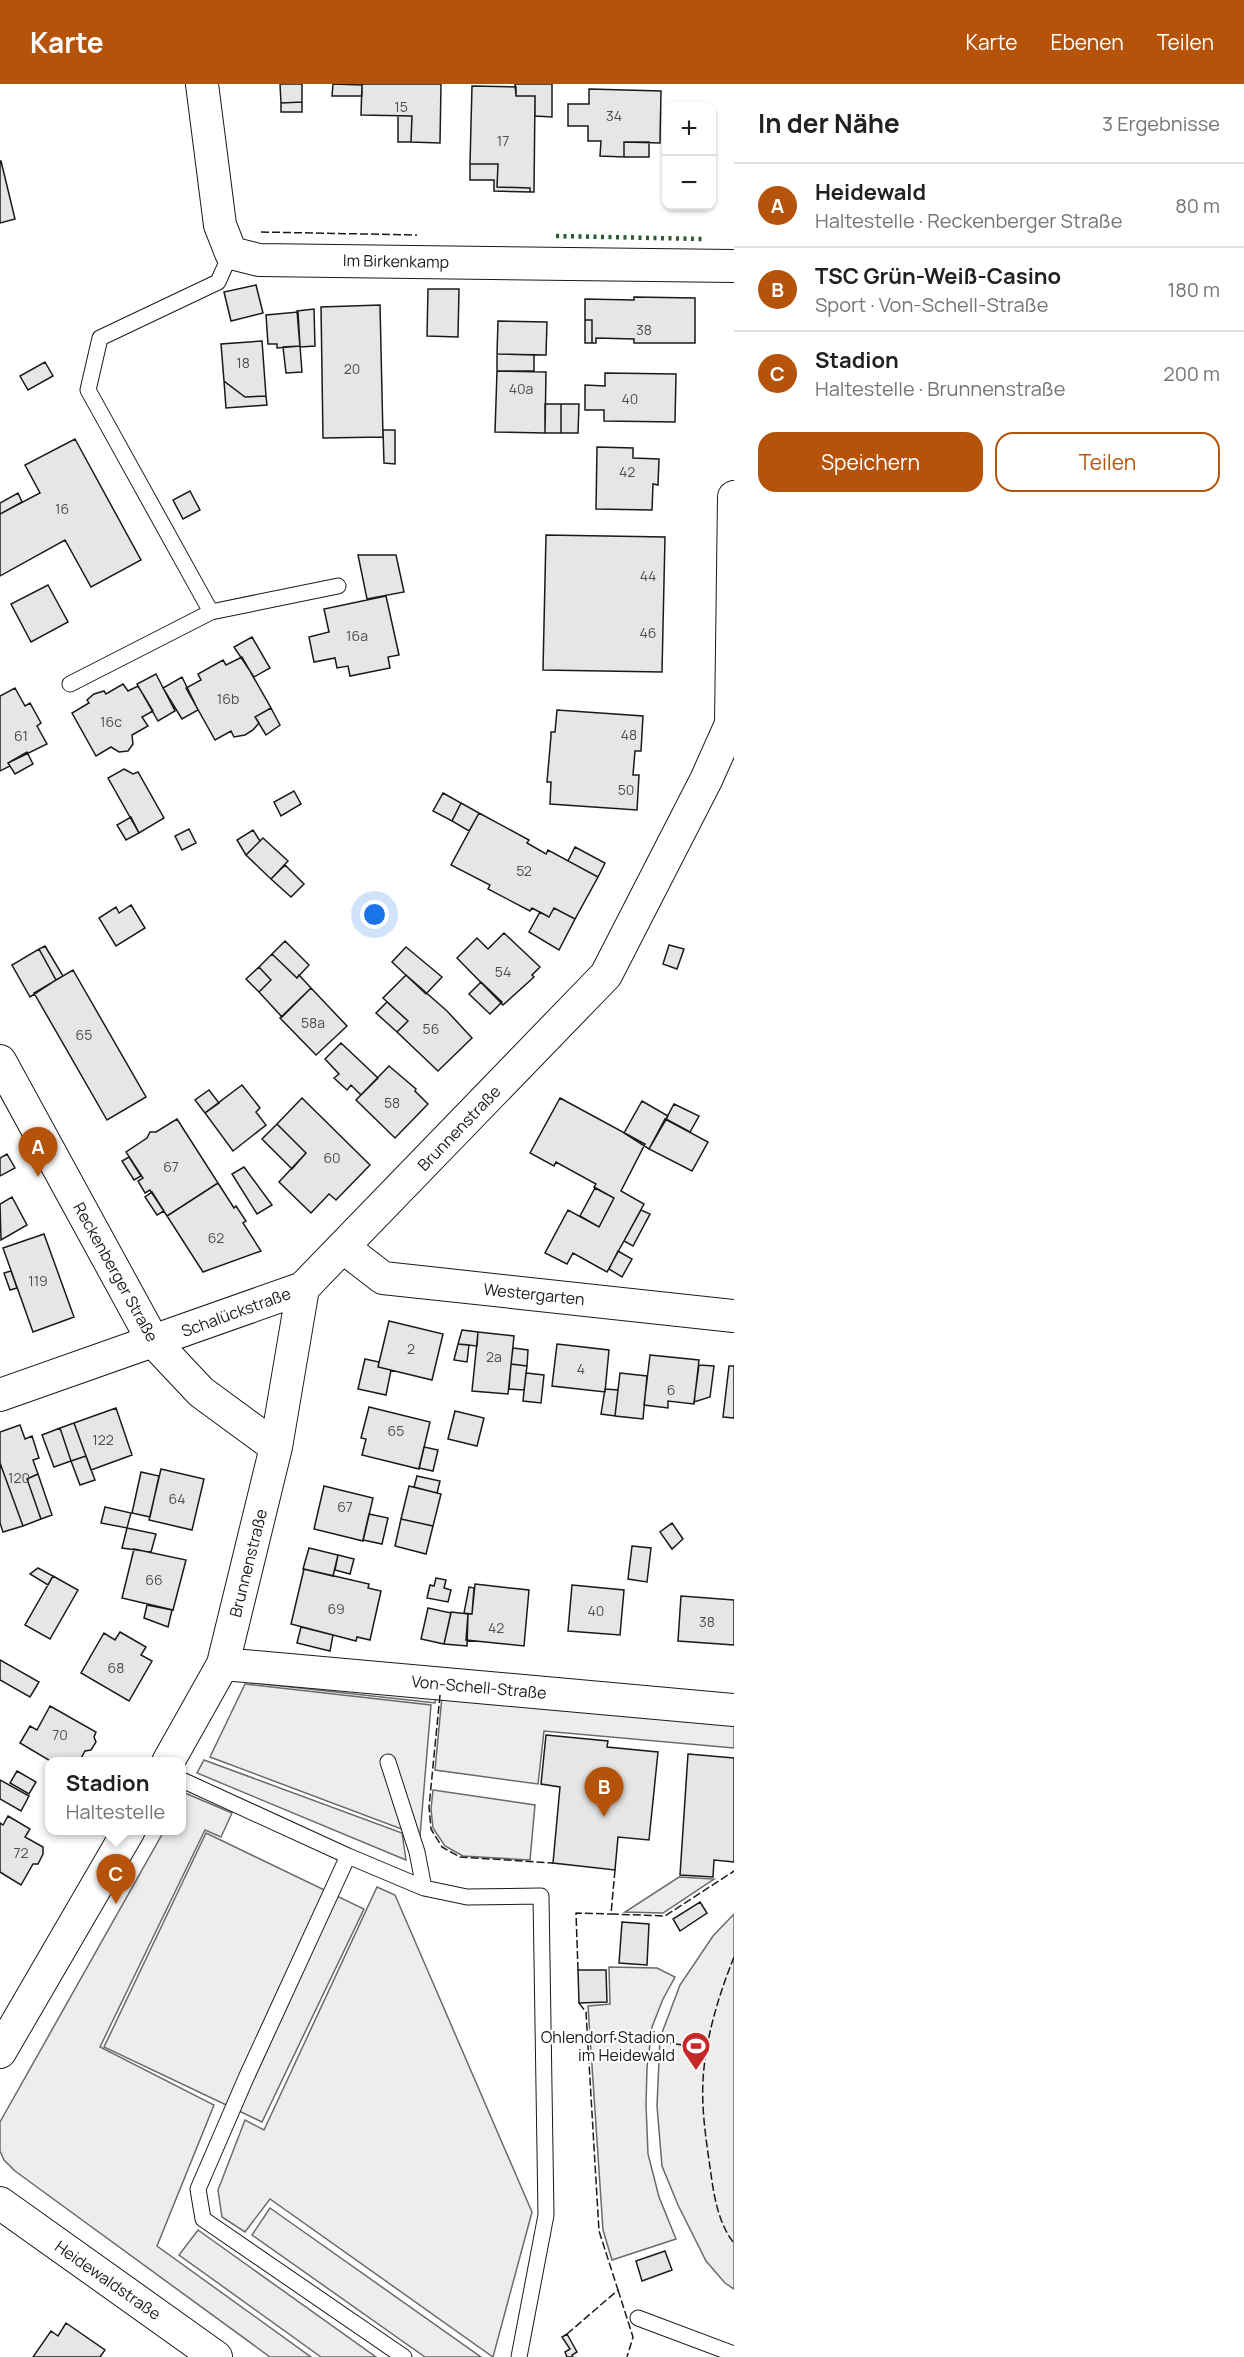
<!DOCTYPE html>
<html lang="de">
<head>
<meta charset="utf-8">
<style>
	:root { --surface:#fff; --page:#f2f2f2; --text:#202124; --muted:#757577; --line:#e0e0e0; --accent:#b45309 }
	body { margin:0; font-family:Manrope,sans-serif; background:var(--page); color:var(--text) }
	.controls { position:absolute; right:18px; top:18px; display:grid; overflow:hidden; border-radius:12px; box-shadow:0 2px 4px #0004 }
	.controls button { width:54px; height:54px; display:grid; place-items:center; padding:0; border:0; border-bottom:2px solid var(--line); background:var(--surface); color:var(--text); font:30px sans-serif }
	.you { position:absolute; left:375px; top:831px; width:21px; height:21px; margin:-15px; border:4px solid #fff; border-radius:50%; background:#1a73e8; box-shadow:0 0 0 9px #1a73e833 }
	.badge { display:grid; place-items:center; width:39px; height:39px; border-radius:50%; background:var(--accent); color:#fff; font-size:20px; font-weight:700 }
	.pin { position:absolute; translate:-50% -50px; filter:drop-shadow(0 2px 3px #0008) }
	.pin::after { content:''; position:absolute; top:32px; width:21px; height:18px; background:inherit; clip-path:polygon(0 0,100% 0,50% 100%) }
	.popup { position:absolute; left:45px; top:1673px; width:141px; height:78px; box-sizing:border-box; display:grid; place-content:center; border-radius:12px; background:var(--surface); filter:drop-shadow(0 2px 4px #0005); font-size:20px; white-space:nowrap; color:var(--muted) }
	.popup b { font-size:22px; color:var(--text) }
	.popup::after { content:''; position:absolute; left:50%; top:100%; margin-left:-12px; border:12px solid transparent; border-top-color:var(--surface) }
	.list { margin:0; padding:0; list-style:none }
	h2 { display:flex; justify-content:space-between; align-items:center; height:78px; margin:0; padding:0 24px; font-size:26px }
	h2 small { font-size:20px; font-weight:400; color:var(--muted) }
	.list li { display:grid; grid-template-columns:39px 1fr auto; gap:18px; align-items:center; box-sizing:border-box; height:84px; padding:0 24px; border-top:2px solid var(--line) }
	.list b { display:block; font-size:22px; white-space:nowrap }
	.list p { margin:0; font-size:20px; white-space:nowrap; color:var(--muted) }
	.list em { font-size:20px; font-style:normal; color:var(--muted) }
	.actions { display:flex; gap:12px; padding:18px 24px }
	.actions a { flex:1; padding:14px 0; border:2px solid var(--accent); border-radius:18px; text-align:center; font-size:21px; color:var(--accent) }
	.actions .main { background:var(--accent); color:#fff }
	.map { position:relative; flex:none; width:734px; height:2273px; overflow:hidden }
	header { display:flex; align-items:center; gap:36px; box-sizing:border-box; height:84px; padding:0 30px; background:var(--accent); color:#fff }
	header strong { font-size:28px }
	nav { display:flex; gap:33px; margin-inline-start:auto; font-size:21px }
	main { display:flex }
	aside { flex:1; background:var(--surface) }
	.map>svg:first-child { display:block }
	.built { fill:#ededed; stroke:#6a6a6a; stroke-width:1.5 }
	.building { fill:#e6e6e6; stroke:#1a1a1a; stroke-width:1.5 }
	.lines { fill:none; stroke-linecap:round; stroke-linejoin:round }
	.lane-casing { stroke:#1a1a1a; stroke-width:17 }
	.street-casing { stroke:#1a1a1a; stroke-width:34 }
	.lane { stroke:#fff; stroke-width:15 }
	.street { stroke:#fff; stroke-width:32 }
	.hedge { stroke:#2b5a34; stroke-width:4.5; stroke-dasharray:3 4.5; stroke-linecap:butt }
	.fence { stroke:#1a1a1a; stroke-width:1.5; stroke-dasharray:8 3; stroke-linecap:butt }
	.labels { text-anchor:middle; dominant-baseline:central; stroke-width:4.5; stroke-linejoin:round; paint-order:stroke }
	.number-label { font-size:14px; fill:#4d4d4d }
	.street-label { font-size:16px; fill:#1a1a1a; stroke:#fff }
	.poi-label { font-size:16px; fill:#1a1a1a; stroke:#fff; text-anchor:end }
</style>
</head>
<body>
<header>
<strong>Karte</strong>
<nav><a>Karte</a><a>Ebenen</a><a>Teilen</a></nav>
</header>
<main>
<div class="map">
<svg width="734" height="2273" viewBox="0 0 734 2273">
	<rect width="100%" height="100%" fill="#fff"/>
	<!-- built -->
	<path class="built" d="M249,1590l188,18 -2,11 -189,-21z
		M245,1600l186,21 -11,131 -210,-79z
		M442,1612l292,26v26l-190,-17 -6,53 -103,-14z
		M204,1676l198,73 4,27 -209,-87z
		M433,1706l102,15 -5,55 -67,-4 -18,-10 -12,-18 -2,-19z
		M185,1709l47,20 -11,24 -16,-7 -105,217 114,58 -57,141 154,111h-41l-255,-186 -11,-11 -4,-9v-29l164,-291 18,-1v-31z
		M206,1749l158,76 -102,213 -158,-75z
		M679,1793l35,2 -51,34 -38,-1z
		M377,1803l18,8 137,317 -39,145 -223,-158 -25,33 -23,-15 -4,-27 27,-70 19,10z
		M734,1830v375l-9,-6 -19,-22 -28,-56 -16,-39 -5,-60 3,-68 20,-53 33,-49z
		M609,1883l48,1 18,9 -12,22 -11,28 -5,41 -1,37 2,49 11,43 17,42 -64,21 -9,-30 -15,-224 22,-2z
		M270,2124l211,149h-56l-173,-122z
		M198,2146l178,127h-55l-142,-102z"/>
	<!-- building -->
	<path class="building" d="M280,0h22v18l-21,1z
		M333,0l29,1v11h-30z
		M441,0l-1,59 -29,-1 1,-26 -51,-1 1,-31z
		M515,0h37v33l-17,-1v-20h-19z
		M472,2l44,1v9h19l-1,96h-4v-4l-33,-1 1,-23h-28z
		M589,5l72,2 -1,52 -36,-1v15l-24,-1 1,-15h-13v-15h-20v-22h21z
		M302,18v10h-21v-9z
		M398,32h14l-1,26h-13z
		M624,58h25v15h-25z
		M1,77l14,58 -15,4v-62z
		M470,80h28l-1,23 33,1v4l-36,-1v-11h-24z
		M256,201l7,28 -32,8 -7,-29z
		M428,205h31l-1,48 -31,-1z
		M634,213l61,1v45h-61v-4l-38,-1v5h-4v-23h-7v-21l49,1z
		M380,221l3,132 -60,1 -2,-131z
		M314,225l1,37 -15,1 -3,-36z
		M298,228l2,34 -23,2v-4h-9l-2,-29z
		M585,236h7v23h-7z
		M498,237l49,1 -1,33 -49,-1z
		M262,257l4,55 -21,1 -21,-16 -3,-37z
		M300,262l2,26 -16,1 -3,-26z
		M497,270l37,1v16h-37z
		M45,278l8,14 -25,14 -8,-14z
		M497,287l49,1 -1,61 -50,-1z
		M605,289l71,1 -1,48 -71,-1v-11h-19v-25l20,1z
		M224,297l21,16 21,-1 1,9 -41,3z
		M545,320h16v29h-16z
		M561,320h18l-1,29h-17z
		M383,346h12v34l-11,-1z
		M75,355l66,121 -50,27 -26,-47 -65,36v-62l40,-21 -15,-28z
		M597,363l36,1v10l26,1 -1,26 -5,-1 -1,26 -56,-1z
		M190,407l10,19 -17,9 -10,-19z
		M18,409l4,9 -22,12v-11z
		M546,451l119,2 -3,135 -119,-2z
		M358,471h38l8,37 -37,7z
		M48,501l20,37 -37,20 -20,-38z
		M386,512l13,59 -11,2 2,11 -40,8 -2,-10 -11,2 -2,-10 -21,4 -5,-25 20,-5 -5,-23z
		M252,553l18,31 -16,9 -20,-30z
		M242,573l29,51 -16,9 4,6 -6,7 -8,5 -11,2 -3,-6 -16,9 -29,-52 15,-8 -3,-6 25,-14 3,5z
		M156,590l19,37 -17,10 -21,-37z
		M182,593l16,33 -16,9 -19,-31z
		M123,600l5,7 10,-5 15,25 -11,6 6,9 -16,9 1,9 -5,7 -9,1 -8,-5 -15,9 -24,-43 17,-10 -2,-3 7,-6 10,-3 2,3z
		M15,604l10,18 5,-3 11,20 -4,3 10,18 -39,19 2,3 -10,5v-75z
		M271,624l9,17 -14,10 -11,-18z
		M557,626l86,6 -2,35h-6l-2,24h6l-2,35 -87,-6 1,-22h-4l4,-46v-4h4z
		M27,668l6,12 -18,10 -7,-11z
		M124,685l9,5 5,-2 26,46 -25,15 -31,-55z
		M294,707l7,13 -20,12 -7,-14z
		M443,709l18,10 -9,18 -19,-10z
		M461,719l18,10 -10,18 -17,-10z
		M479,729l50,27 -2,3 19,11 2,-4 50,27 -23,42 -21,-11 -5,9 -17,-9 -2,3 -42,-22 2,-4 -39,-20z
		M131,733l8,16 -13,7 -9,-15z
		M189,745l7,14 -14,7 -7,-14z
		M253,746l7,11 -14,14 -9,-15z
		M263,754l25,23 -17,18 -25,-24z
		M575,763l30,16 -7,14 -30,-16z
		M285,781l19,19 -13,13 -20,-18z
		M131,821l14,23 -29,18 -17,-28 17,-11 3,6z
		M554,824l21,11 -16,31 -30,-18 11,-20 9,5z
		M504,849l36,34 -8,8 2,2 -31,28 -46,-47 20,-20 11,11z
		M285,857l24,24 -12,13 -25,-24z
		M669,861l15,4 -7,20 -14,-5z
		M45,862l18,30 -7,4 -17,-31z
		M406,863l36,30 -16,17 -34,-32z
		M39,865l17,31 -26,17 -18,-32z
		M272,870l25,24 2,-3 12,13 -29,29 -23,-25 12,-12 -12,-13z
		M259,883l12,13 -12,12 -13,-13z
		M73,886l73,127 -39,23 -73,-127z
		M406,891l41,36 25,27 -34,33 -41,-39 11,-11 -25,-23z
		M481,898l21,20 -12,12 -21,-20z
		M311,904l36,38 -31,29 -36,-37z
		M387,918l21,19 -11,11 -21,-19z
		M341,959l37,35 -17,17 -10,-10 -4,5 -13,-12 5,-4 -14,-15z
		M389,982l27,23 -1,2 13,13 -33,34 -39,-38z
		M242,1001l18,23 -4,4 10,13 -33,26 -28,-38z
		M209,1006l10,13 -14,10 -10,-13z
		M302,1014l68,67 -34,35 -7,-6 -18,19 -32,-31 27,-29 -29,-29z
		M560,1014l85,46 -24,47 23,13 -37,68 -34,-19 -6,11 -22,-11 23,-43 31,17 15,-29 -20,-11 2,-3 -40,-22 -2,4 -24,-13z
		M642,1017l26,15 -19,33 -25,-16z
		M674,1020l25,12 -9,16 -24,-13z
		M177,1035l41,64 -51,33 -17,-26 -5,3 -7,-12 5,-3 -17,-26 21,-14 3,-6h6z
		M665,1035l43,23 -16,29 -43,-22z
		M277,1040l29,29 -14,16 -30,-30z
		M7,1070l8,14 -15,8v-18z
		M129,1073l12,19 -7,4 -12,-19z
		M244,1083l28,38 -15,9 -25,-40z
		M218,1099l16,25 2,-2 10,15 -3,2 18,28 -58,21 -36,-56z
		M595,1104l19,10 -15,29 -19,-11z
		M152,1108l12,19 -7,4 -12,-18z
		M12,1113l15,28 -26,15 -1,-36z
		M641,1126l9,4 -17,32 -9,-5z
		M44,1150l30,83 -41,15 -30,-84z
		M618,1167l14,8 -10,18 -13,-8z
		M11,1187l6,17 -7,2 -6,-17z
		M389,1237l54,13 -11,46 -54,-13z
		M462,1246l16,2 -1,14 -19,-2z
		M478,1248l36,4 -6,58 -36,-3z
		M458,1260l11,1 -2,17 -13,-2z
		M557,1260l52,6 -4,42 -53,-6z
		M513,1264l15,2 -1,16 -16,-2z
		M650,1271l49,5 -5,44 -26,-3v7l-24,-3z
		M365,1275l14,3 -1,5 13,3 -5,25 -28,-6z
		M511,1280l16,2 -3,24 -15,-1z
		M699,1281l15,1 -4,31 -16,5z
		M729,1282h5v52l-11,-1z
		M526,1289l18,2 -3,28 -18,-2z
		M620,1289l27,3 -4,43 -28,-3z
		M605,1305l13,1 -3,26 -14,-2z
		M369,1323l61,15 -11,47 -57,-14 4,-16 -5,-1z
		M116,1324l16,47 -41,15 -17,-47z
		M455,1327l29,7 -7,28 -29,-7z
		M74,1339l12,33 -15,5 -11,-33z
		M20,1341l5,14 7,-3 7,22 -6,2 5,14 -11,5 14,40 -18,7 -23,-63v-31z
		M60,1344l11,33 -17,6 -12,-32z
		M424,1363l14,3 -5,21 -14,-3z
		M86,1372l9,24 -15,5 -9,-24z
		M0,1379l23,63 -20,6 -3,-9z
		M161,1385l43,10 -12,51 -43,-10z
		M141,1388l18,4 -9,41 -18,-4z
		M38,1390l14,41 -11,4 -14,-40z
		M417,1392l23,5 -3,12 -23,-6z
		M324,1402l49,12 -10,43 -49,-12z
		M409,1402l32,8 -8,32 -32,-7z
		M105,1423l26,6 -4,15 -26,-5z
		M369,1430l19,4 -6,26 -19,-4z
		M401,1435l32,7 -7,28 -31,-8z
		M672,1439l11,16 -11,10 -12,-17z
		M127,1444l29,6 -5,18 -29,-4z
		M632,1462l19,2 -4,34 -19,-3z
		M309,1464l29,7 -5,21 -30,-7z
		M134,1465l52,11 -13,50 -51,-12z
		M338,1471l16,4 -4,15 -15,-4z
		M38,1484l15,8 -5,9 -18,-11z
		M304,1485l65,15 -1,4 13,3 -11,49 -13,-3 -1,4 -65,-17z
		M53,1492l25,14 -28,49 -25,-14z
		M436,1494l10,2 -2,8 7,2 -3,12 -21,-4 3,-13 4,1z
		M475,1500l54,6 -5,56 -58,-6 2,-26h4z
		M572,1501l52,5 -4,45 -52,-4z
		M469,1503l5,1 -2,26 -8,-1z
		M681,1512l53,4v45l-56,-4z
		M147,1521l25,5 -4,17 -24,-9z
		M428,1524l23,5 -7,31 -23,-5z
		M451,1528l17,2 -1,32 -23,-2z
		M301,1543l32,8 -3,16 -33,-8z
		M120,1548l26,15 -5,8 11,6 -23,40 -48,-28 23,-40 11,7z
		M0,1576l39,22 -9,15 -30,-17z
		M50,1622l46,26 -2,5 2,5 -5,8 -6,1 -6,11h-27l-32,-19 10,-17 7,4z
		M546,1651l62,6 -1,6 51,5 -9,88 -31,-3 -3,33 -62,-7 7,-76 -19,-3z
		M688,1670l46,4v104l-20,-2 -1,17 -33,-2z
		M17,1687l19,11 -7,12 -19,-11z
		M0,1696l29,16 -8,15 -21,-12z
		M8,1732l22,13 -5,8 18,10v7l-5,10h-5l-12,21 -21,-13v-49l3,2z
		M700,1818l7,11 -27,18 -7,-12z
		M622,1838l27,2 -2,41 -28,-2z
		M578,1886h28l1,32 -28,1z
		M665,2167l7,19 -30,11 -6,-20z
		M66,2239l39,27 -5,7h-67l18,-26 7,5z
		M567,2250l10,18 -5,3 1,2h-6l-2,-5 5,-3 -8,-12z"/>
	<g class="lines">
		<!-- lane casing -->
		<g class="lane-casing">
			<path id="lane" d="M211,528l-123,-222 12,-52 118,-56 13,-29
				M70,600l141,-72 127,-26
				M388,1678l29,90 7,36
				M182,1696l166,76 -102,222 -48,111 5,30 201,138
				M348,1772l76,32 43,9 74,-1 5,319 -27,142
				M638,2234l96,36"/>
		</g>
		<!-- street casing -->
		<g class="street-casing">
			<path id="street" d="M202,0l18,141 11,28 28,7 475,6
				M0,977l153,280 48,51 75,55
				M344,1164l39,30 351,38
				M0,1311l303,-107
				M223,1580l511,46
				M168,1678l55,-98 53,-217 27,-159 303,-313 100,-195 25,-56 3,-227
				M0,1968l129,-222
				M0,2119l216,154"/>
		</g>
		<!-- lane -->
		<use href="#lane" class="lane"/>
		<!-- street -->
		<use href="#street" class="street"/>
		<!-- hedge -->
		<path class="hedge" d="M556,152l148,3"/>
		<!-- fence -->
		<path class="fence" d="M261,148l156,3
			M440,1611l-11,112 2,22 11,18 18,10 93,6
			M615,1786l-4,44 54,2 69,-45
			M734,1873c-14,35 -26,73 -30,111 -4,36 2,71 7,106 3,23 8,51 23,69
			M578,1886l-2,-57 35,1
			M587,1955h57l63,10
			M618,2206l15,47 -6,20
			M567,2250l51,-44 -19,-59 -13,-219 -7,-9"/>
	</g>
	<!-- icons -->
	<defs>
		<g id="stadium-pin" transform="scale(1.5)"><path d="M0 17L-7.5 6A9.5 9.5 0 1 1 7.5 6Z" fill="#c62828" stroke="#fff"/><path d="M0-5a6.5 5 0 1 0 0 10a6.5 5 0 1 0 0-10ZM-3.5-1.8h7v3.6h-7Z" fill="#fff"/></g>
	</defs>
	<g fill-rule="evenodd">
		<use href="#stadium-pin" x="696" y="1962"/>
	</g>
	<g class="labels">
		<!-- number labels -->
		<g class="number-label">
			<text x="401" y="22">15</text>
			<text x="614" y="31">34</text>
			<text x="503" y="56">17</text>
			<text x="644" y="245">38</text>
			<text x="243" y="278">18</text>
			<text x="352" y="284">20</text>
			<text x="521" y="304">40a</text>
			<text x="630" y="314">40</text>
			<text x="627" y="387">42</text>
			<text x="62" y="424">16</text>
			<text x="648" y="491">44</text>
			<text x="648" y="548">46</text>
			<text x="357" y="551">16a</text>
			<text x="228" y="614">16b</text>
			<text x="111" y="637">16c</text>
			<text x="629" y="650">48</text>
			<text x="21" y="651">61</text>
			<text x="626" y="705">50</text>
			<text x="524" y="786">52</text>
			<text x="503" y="887">54</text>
			<text x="313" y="938">58a</text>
			<text x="431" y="944">56</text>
			<text x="84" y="950">65</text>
			<text x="392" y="1018">58</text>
			<text x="332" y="1073">60</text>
			<text x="171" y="1082">67</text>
			<text x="216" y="1153">62</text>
			<text x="38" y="1196">119</text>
			<text x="411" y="1264">2</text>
			<text x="494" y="1272">2a</text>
			<text x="581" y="1284">4</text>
			<text x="671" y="1305">6</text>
			<text x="396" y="1346">65</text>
			<text x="103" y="1355">122</text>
			<text x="19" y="1393">120</text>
			<text x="177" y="1414">64</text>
			<text x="345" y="1422">67</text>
			<text x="154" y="1495">66</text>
			<text x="336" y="1524">69</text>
			<text x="596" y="1526">40</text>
			<text x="707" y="1537">38</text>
			<text x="496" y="1543">42</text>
			<text x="116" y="1583">68</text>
			<text x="60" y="1650">70</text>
			<text x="21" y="1768">72</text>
		</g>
		<!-- street labels -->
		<g class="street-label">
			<text transform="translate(396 177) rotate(1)">Im Birkenkamp</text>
			<text transform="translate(459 1044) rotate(-46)">Brunnenstraße</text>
			<text transform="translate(116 1188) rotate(61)">Reckenberger Straße</text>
			<text transform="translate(534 1210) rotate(6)">Westergarten</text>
			<text transform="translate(236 1228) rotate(-20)">Schalückstraße</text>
			<text transform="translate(248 1479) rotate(-76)">Brunnenstraße</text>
			<text transform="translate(479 1603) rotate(5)">Von-Schell-Straße</text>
			<text transform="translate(108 2196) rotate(35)">Heidewaldstraße</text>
		</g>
		<!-- poi labels -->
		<g class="poi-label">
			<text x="675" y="1953">Ohlendorf Stadion<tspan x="675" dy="18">im Heidewald</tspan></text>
		</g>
	</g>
</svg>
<div class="controls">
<button>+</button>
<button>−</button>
</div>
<div class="you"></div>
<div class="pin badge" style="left:38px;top:1093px">A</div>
<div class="pin badge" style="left:604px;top:1733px">B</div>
<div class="pin badge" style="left:116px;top:1820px">C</div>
<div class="popup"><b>Stadion</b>Haltestelle</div>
</div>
<aside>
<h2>In der Nähe<small>3 Ergebnisse</small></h2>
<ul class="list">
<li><span class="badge">A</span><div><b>Heidewald</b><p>Haltestelle · Reckenberger Straße</p></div><em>80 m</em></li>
<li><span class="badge">B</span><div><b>TSC Grün-Weiß-Casino</b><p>Sport · Von-Schell-Straße</p></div><em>180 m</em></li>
<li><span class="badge">C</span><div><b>Stadion</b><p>Haltestelle · Brunnenstraße</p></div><em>200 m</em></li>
</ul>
<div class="actions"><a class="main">Speichern</a><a>Teilen</a></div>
</aside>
</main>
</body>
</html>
